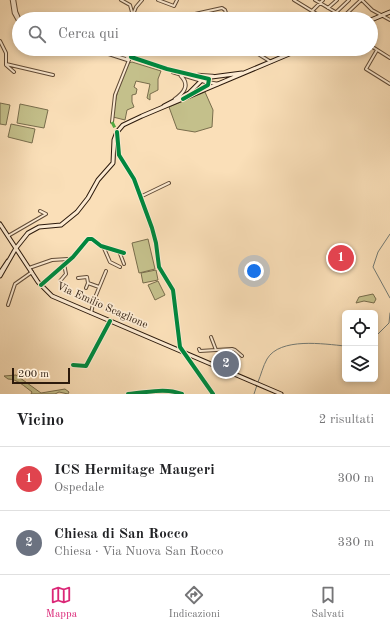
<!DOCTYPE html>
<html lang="it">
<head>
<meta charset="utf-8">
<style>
	:root { --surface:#fff; --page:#f2f2f2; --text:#202124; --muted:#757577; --line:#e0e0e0; --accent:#db2777 }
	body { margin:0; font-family:"Old Standard TT",serif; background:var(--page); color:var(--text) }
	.controls { position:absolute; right:12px; bottom:12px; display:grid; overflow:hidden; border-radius:6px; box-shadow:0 2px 6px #0003 }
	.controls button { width:36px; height:36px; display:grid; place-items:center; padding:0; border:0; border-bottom:1px solid var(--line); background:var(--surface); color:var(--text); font:20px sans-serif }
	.scale { position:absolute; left:12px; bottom:10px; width:58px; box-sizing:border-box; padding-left:4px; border:2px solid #2c1a0c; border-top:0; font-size:11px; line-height:14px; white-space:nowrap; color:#2c1a0c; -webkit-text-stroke:3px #fcead1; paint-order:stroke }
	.you { position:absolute; left:254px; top:271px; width:14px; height:14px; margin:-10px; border:3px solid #fff; border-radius:50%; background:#1a73e8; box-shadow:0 0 0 6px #1a73e833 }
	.badge { display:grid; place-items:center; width:26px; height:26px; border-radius:50%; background:var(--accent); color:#fff; font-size:13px; font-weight:700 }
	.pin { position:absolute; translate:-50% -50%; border:2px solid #fff; box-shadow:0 1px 4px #0006 }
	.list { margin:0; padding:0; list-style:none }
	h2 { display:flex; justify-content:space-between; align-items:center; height:52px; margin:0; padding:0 16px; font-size:17px }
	h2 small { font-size:13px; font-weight:400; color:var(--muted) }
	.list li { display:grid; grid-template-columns:26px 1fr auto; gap:12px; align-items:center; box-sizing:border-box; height:64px; padding:0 16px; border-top:1px solid var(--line) }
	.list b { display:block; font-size:15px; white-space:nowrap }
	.list p { margin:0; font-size:13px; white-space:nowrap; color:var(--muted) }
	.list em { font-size:13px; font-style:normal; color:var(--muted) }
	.icon { flex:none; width:22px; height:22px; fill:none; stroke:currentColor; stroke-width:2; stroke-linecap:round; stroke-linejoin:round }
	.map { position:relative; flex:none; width:390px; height:394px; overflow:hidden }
	.search { position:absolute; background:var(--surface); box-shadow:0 2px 6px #0003; left:12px; right:12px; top:12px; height:44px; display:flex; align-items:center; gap:10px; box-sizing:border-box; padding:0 14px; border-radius:22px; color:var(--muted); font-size:15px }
	.sheet { height:180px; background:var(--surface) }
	nav { display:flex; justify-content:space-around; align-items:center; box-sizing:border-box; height:56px; border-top:1px solid var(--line); background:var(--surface); font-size:11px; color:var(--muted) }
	nav a { display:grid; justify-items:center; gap:2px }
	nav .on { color:var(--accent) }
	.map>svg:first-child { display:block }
	.green { fill:#c4c08b; stroke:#786d4c }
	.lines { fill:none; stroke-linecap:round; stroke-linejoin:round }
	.stream { stroke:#737a74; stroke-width:1 }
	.minor-casing { stroke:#604b37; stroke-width:4 }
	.tertiary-casing { stroke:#604b37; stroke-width:4.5 }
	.secondary-casing { stroke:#2c1a0c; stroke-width:5 }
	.minor { stroke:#fcead1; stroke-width:2 }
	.tertiary { stroke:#fcead1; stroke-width:2.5 }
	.secondary { stroke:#fcead1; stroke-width:3 }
	.quiet { stroke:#54a941; stroke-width:3; stroke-dasharray:6 3; stroke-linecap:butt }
	.cycleway-casing { stroke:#fcead1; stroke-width:6 }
	.cycleway { stroke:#00873e; stroke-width:4 }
	.labels { text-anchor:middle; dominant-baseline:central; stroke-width:3.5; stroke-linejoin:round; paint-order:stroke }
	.street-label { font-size:11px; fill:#2c1a0c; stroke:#fcead1 }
</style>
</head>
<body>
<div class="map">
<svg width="390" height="394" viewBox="0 0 390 394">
	<rect width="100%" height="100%" fill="#fadfb8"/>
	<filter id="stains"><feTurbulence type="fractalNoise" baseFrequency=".005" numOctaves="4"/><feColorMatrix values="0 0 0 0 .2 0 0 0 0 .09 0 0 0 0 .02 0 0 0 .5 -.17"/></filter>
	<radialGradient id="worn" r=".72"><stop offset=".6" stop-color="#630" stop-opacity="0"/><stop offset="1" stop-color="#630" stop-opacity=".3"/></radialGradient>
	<!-- green -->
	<path class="green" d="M132,62l29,9 -3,8v11l-8,4v6l-3,-2 3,-14 -14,-3 -2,6 3,2 -1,5 -4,1v7l2,5 -7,3 -2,10 -12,-3c2,-19 7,-37 16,-54z
		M205,92l8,18 -1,17 -17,5 -18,-3 -8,-22z
		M0,103l10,2 -4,20 -6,-1z
		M20,104l28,6 -4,18 -27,-5z
		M11,124l24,5 -3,14 -24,-6z
		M148,239l7,30 -16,4 -7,-30z
		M156,270l2,10 -15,3 -2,-10z
		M158,281l7,14 -10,5 -7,-15z
		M373,294l3,5 -2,4 -10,-2 -8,2 3,-6z
		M16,375l25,18 24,-4 4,3 -1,2 -9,-2 -4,2h-24l1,-2c-8,-6 -15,-13 -24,-13l-4,-3z"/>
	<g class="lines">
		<!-- stream -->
		<path class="stream" d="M390,234l-12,18 -5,15 17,31
			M375,337l14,-14 1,-10
			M258,382c3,-7 5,-16 9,-23 13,-22 57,-15 78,-13
			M254,394l3,-9"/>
		<!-- minor casing -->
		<g class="minor-casing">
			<path id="minor" d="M121,0l9,5 4,14
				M158,0l16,6 3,-6
				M294,0l31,19
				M315,0l32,19
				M362,0l10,10 18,10
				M328,8l9,-8
				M313,10l10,-10
				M134,12l2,-5 6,-7
				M186,16l36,-8 3,2 3,9
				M343,17l18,-17
				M329,19l20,-19
				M0,41l6,12v12l8,7
				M371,46l19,12
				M250,49l21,13
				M289,49l3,3
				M377,50l-11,19 24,15
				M123,55l7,-5
				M6,64l47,11
				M112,122l3,-27 14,-35
				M117,135l2,20 15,24 18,49 4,15 3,24 14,23 7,57 33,47
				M140,197l29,-14
				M8,236l38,-22 -6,-3
				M103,246l7,16 10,5
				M119,251l5,13
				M29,268l23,-8 16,-1
				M78,278l9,-1 1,6 11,4
				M60,281l6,-7 -2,-10
				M41,285l32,-28 15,-18h4l9,7 23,7
				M86,288l2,-5
				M8,305l7,-21 17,-12
				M91,313l3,-13 12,-29
				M211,337l5,13
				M199,349l1,2 32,-2 3,1 7,6
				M73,365l13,1 24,-45
				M128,394c19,-1 35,-7 54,0"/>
		</g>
		<!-- tertiary casing -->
		<g class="tertiary-casing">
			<path id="tertiary" d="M12,0l2,13 5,9
				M14,0l2,12 3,7
				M94,49l34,11 3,-3 -3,-1 -1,3
				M101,49l26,7
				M131,57l36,12 42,10 -1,6 -12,7
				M173,72l33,10 12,2
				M198,75l15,1
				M175,99c9,-6 15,-14 6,-23"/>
		</g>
		<!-- secondary casing -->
		<g class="secondary-casing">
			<path id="secondary" d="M371,20l19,-8
				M164,106l25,-13 15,-15 38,-5
				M0,224l38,58 14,14 229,98
				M0,273l8,-12
				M0,276l16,-28 12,-15 11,-6 22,-2 16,-13 11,-14 10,-18 15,-17 1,-23 3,-8 6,-7 19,-9 159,-67"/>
		</g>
		<!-- minor -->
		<use href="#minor" class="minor"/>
		<!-- tertiary -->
		<use href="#tertiary" class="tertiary"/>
		<!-- secondary -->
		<use href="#secondary" class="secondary"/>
		<!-- quiet -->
		<path class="quiet" d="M112,122l5,10"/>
		<!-- cycleway casing -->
		<g class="cycleway-casing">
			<path id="cycleway" d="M131,57l36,12 42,10 -1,6 -25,14
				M117,132l2,23 15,24 18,49 4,15 3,24 14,23 7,57 33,47
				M41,285l32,-28 15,-18h4l9,7 23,7
				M73,365l13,1 24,-45
				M128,394c19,-1 35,-7 54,0"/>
		</g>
		<!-- cycleway -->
		<use href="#cycleway" class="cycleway"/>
	</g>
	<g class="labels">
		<!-- street labels -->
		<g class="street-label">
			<text transform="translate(102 306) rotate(24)">Via Emilio Scaglione</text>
		</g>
	</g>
	<rect width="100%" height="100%" filter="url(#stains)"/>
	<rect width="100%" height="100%" fill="url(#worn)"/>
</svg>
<div class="controls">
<button><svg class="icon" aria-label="locate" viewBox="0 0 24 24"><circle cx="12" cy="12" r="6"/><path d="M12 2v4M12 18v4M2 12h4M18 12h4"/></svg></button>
<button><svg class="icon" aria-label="layers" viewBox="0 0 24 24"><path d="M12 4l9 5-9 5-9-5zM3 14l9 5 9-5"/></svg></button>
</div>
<div class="scale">200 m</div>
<div class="you"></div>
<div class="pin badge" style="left:341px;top:258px;background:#e0444e">1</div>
<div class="pin badge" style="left:226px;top:364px;background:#6b7280">2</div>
<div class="search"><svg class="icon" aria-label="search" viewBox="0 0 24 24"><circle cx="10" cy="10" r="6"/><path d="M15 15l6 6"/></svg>Cerca qui</div>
</div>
<section class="sheet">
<h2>Vicino<small>2 risultati</small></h2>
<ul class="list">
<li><span class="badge" style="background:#e0444e">1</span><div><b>ICS Hermitage Maugeri</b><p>Ospedale</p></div><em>300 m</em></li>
<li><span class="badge" style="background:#6b7280">2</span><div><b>Chiesa di San Rocco</b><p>Chiesa · Via Nuova San Rocco</p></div><em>330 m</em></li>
</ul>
</section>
<nav>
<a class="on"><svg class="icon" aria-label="map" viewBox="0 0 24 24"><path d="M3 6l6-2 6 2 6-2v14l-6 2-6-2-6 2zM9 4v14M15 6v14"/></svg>Mappa</a>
<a><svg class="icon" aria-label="directions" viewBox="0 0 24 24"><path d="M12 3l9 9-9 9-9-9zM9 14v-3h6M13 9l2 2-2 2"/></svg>Indicazioni</a>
<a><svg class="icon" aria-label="saved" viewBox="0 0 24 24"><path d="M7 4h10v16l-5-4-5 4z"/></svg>Salvati</a>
</nav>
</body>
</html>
